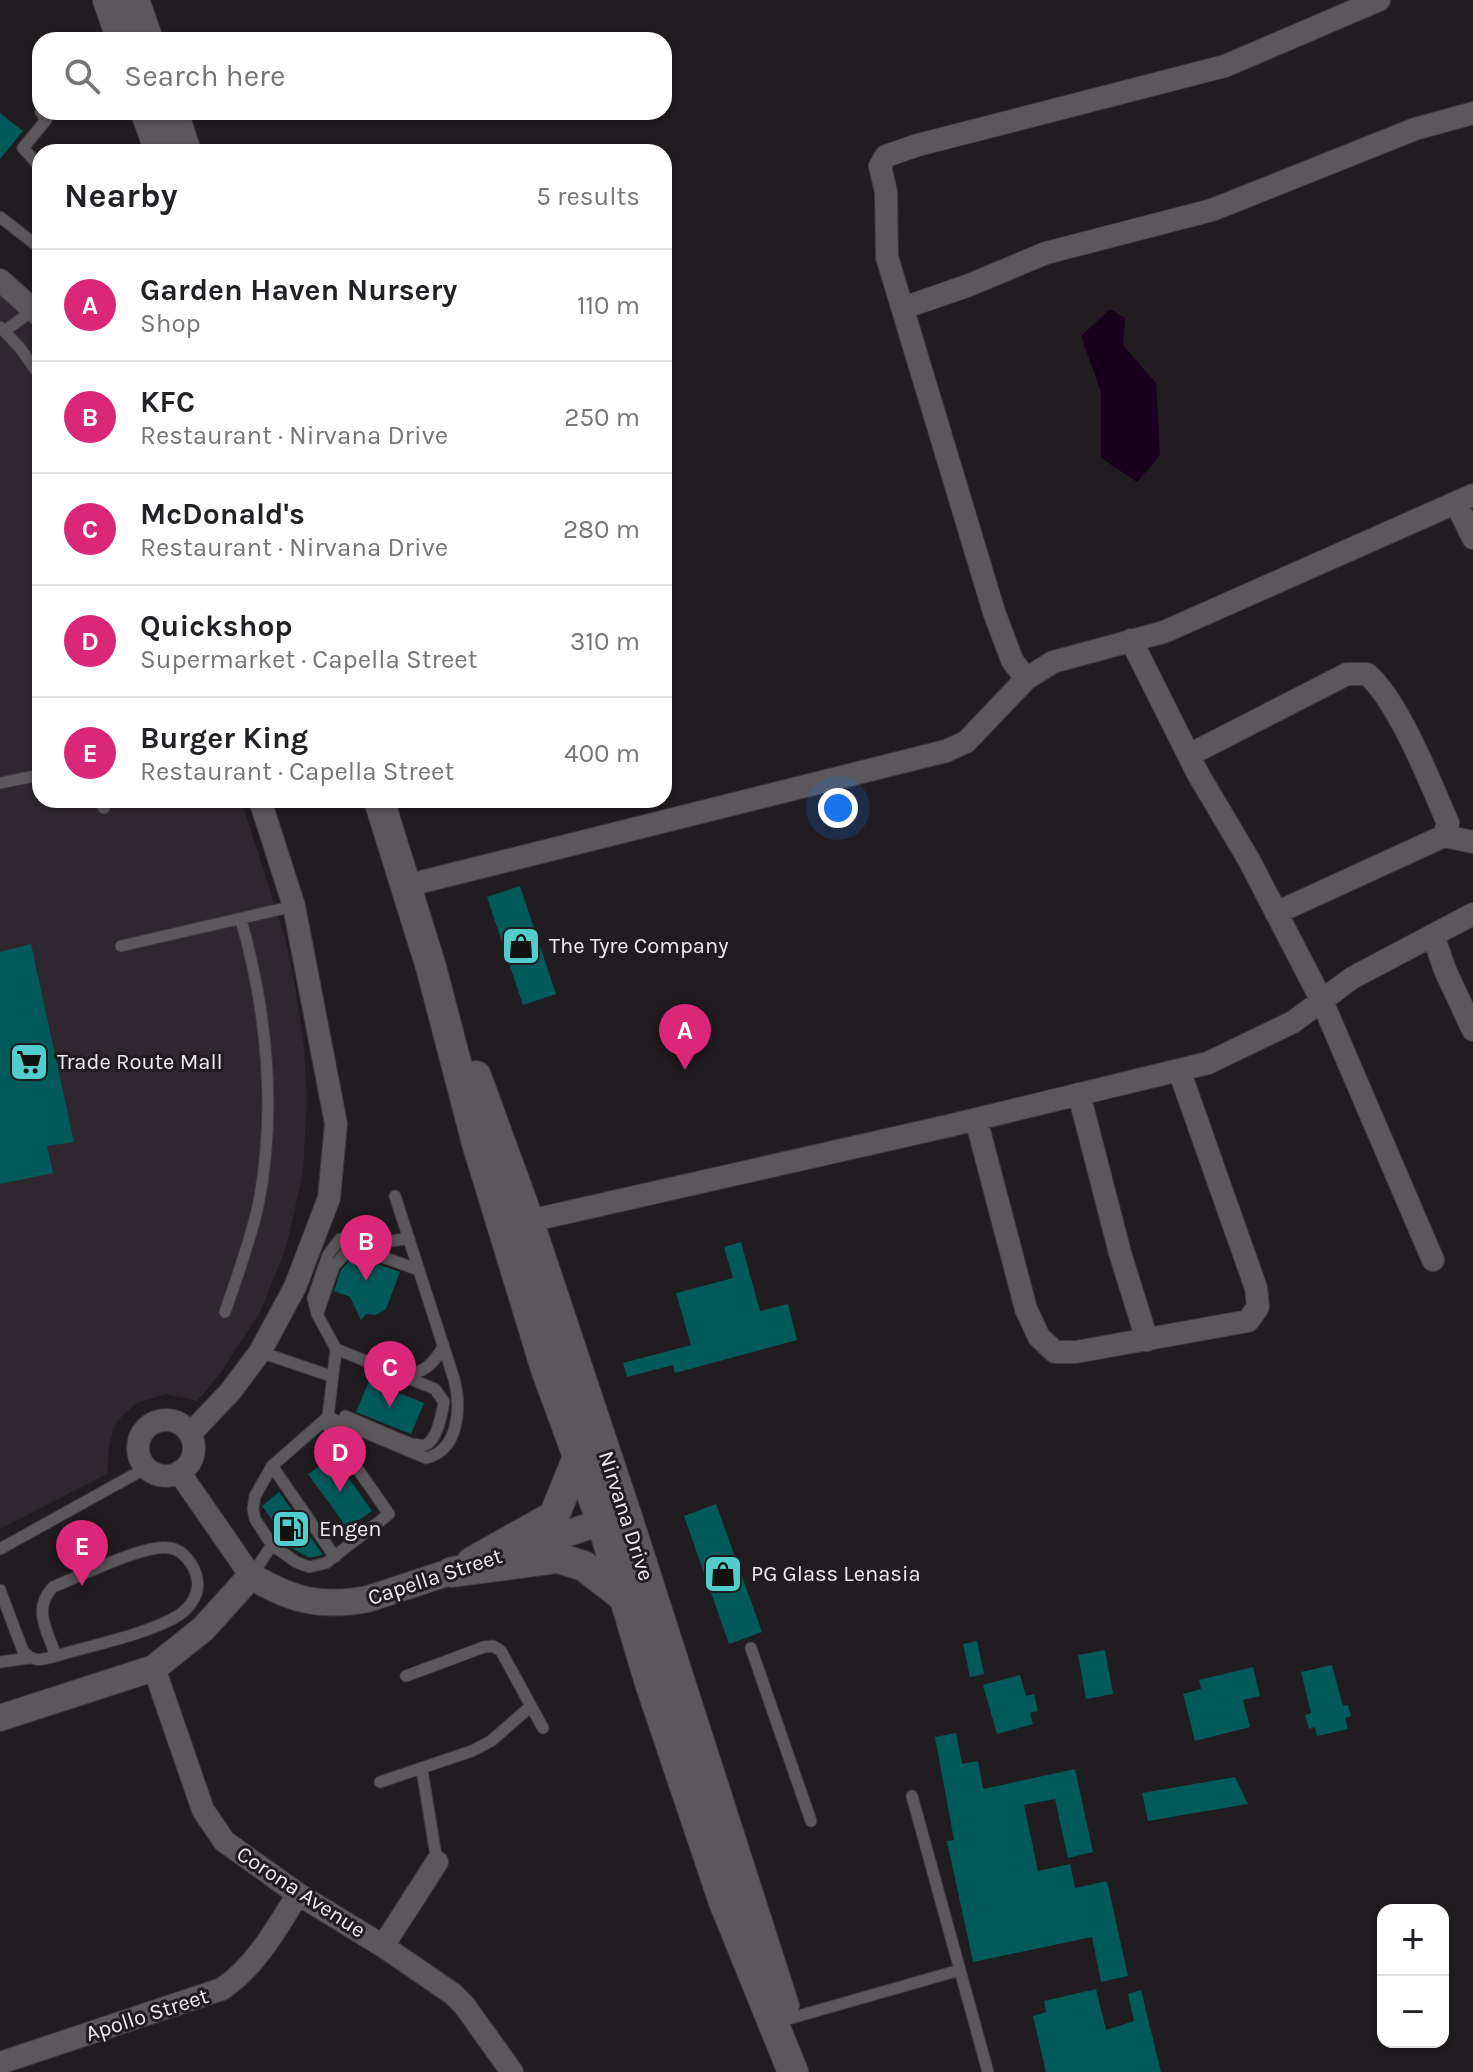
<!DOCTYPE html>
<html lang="en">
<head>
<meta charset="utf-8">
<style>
	:root { --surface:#fff; --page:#f6f6f6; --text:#202124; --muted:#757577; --line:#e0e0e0; --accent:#db2777 }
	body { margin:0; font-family:Karla,sans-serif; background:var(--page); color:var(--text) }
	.controls { position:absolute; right:24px; bottom:24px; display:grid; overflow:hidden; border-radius:16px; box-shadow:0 2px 6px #0004 }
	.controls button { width:72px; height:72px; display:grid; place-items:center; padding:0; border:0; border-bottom:2px solid var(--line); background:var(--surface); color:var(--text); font:40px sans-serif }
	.you { position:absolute; left:838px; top:808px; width:28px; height:28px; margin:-20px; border:6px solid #fff; border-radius:50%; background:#1a73e8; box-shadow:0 0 0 12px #1a73e833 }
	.badge { display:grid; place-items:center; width:52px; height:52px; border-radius:50%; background:var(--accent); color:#fff; font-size:26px; font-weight:700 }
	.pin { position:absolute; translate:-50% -66px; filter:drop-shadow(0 2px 4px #0008) }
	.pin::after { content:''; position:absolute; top:42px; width:28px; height:24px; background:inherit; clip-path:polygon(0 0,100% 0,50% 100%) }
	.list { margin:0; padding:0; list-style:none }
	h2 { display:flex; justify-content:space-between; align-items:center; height:104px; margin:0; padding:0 32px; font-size:34px }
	h2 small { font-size:26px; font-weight:400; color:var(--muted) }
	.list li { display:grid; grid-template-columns:52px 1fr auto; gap:24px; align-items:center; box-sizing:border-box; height:112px; padding:0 32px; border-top:2px solid var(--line) }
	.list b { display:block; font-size:30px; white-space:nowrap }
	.list p { margin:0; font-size:26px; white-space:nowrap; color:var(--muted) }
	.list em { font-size:26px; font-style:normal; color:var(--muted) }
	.icon { flex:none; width:44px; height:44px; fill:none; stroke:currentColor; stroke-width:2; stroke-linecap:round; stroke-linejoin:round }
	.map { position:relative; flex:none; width:1473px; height:2072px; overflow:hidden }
	.search { position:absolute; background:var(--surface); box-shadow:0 2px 6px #0004; left:32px; top:32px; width:640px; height:88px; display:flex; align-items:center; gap:20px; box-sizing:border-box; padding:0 28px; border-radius:24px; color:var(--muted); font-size:30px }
	.panel { position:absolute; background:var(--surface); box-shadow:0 2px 6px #0004; left:32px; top:144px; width:640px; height:664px; border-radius:24px }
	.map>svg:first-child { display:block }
	.built { fill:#2e272f }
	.water { fill:#18001d }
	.building { fill:#005a5a }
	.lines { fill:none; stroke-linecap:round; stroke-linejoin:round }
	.service-casing { stroke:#3c3a3c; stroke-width:13 }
	.minor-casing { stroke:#3c3a3c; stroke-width:24 }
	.tertiary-casing { stroke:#3c3a3c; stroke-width:28 }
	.secondary-casing { stroke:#3c3a3c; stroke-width:32 }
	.service { stroke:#5b585c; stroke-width:11 }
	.minor { stroke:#5b585c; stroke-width:22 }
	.tertiary { stroke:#5b585c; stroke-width:26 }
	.secondary { stroke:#5b585c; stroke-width:30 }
	.labels { text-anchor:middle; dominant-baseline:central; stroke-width:6; stroke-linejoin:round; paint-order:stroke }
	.poi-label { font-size:22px; fill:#efedef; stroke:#201c20; text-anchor:start }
	.street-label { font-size:22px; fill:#efedef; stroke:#201c20 }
</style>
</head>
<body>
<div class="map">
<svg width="1473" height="2072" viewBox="0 0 1473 2072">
	<rect width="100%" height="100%" fill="#201c20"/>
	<!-- built -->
	<path class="built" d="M0,293l40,39v468h201l44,137 12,58 7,53 3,51 -4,74 -17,75 -25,62 -41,64 -23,27 -31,-7 -29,9 -15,13 -8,11 -5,20 -2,27 -107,55z"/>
	<!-- water -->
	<path class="water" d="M1110,309l15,9 -2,27 33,38 4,72 -23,27 -36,-24v-66l-20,-56z"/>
	<!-- building -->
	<path class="building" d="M0,113l23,18 -23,28z
		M520,886l36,108 -33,11 -36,-108z
		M31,944l43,198 -27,4 6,27 -53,11v-232z
		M741,1242l19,69 28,-7 9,36 -122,33 -2,-8 -46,12 -4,-14 68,-18 -15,-52 57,-15 -9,-31z
		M354,1256l46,16 -14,37 -10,6 -10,-1 -5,6 -11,-23 -16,-6 7,-21z
		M369,1381l55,22 -13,31 -55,-22z
		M333,1456l39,55 -25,17 -39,-54z
		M279,1492l44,63h-1l-12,3 -17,-9 -31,-43z
		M716,1504l46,128 -33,12 -45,-128z
		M977,1641l7,33 -14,3 -7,-33z
		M1105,1650l8,44 -27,5 -8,-44z
		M1332,1665l11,41 5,-1 3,11 -6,2 3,11 -31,7 -2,-9 -6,2 -4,-14 6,-2 -10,-41z
		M1253,1667l7,29 -17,4 7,27 -55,14 -12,-47 18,-5 -2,-9z
		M1020,1675l6,21 8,-2 4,17 -8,2 3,11 -36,10 -14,-49z
		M956,1733l6,31 16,-3 5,28 92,-20 18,83 -25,6 -13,-59 -31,6 14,66 32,-7 5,24 32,-7 21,95 -27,6 -9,-45 -119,25 -26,-121 7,-1 -19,-103z
		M1235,1777l13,27 -100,17 -6,-28z
		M1096,1989l10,41 28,-9 -6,-27 13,-4 20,82h-115l-13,-56 13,-4 -2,-11z"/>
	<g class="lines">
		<!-- service casing -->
		<g class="service-casing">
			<path id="service" d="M40,167l-17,-19 23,-28 -5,-8
				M0,217l40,31
				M0,327l4,4 30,-21
				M4,331l16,17 20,28
				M0,783l40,-8
				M99,800l5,8
				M121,946l173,-40
				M225,1312c12,-35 25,-70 33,-106 19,-94 9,-195 -17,-286
				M318,1313l16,-47 18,-20 67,24
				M336,1349l99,40 9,13c-2,11 -7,39 -19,43 -2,1 -11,-1 -14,-1l-66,-28
				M260,1352l71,24
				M404,1376c20,-4 29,-11 39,-29
				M328,1417l98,41c34,-8 35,-52 28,-79l-59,-183
				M324,1421l65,93 -63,49 -17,4 -13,-5 -24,-17 -17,-26 -2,-10 2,-13 17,-30 56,-49 8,-68 -19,-35 -4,-16 15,-43 12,-16 18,-4 23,8 28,-5
				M272,1466l63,91
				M0,1549l146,-81
				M251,1576l21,-31
				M0,1590l23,61c10,12 19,9 33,5 33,-10 96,-23 123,-41 12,-8 21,-22 18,-36 -2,-13 -13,-29 -27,-31 -24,-5 -92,29 -117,39 -21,22 -6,43 3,69
				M751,1648l60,173
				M0,1662l29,-4
				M406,1676l78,-29 9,-1 8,5 42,77
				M422,1770l15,92
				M380,1782l92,-31 19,-10 40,-35
				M912,1796l76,276
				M788,2019l172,-49"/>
		</g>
		<!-- minor casing -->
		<g class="minor-casing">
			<path id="minor" d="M0,280l40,36
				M903,308l64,-22 79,-33 166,-43 203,-81 58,-16
				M1456,503l17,35
				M1131,640l67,134 51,86 73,141 111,259
				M1026,679l-14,-19 -18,-48 -107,-355 -1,-65 -6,-26 6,-10 32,-11 307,-79 154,-66
				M1189,755l158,-81h20c31,26 64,110 81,149l-4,13 -168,77
				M1444,836l29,6
				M405,886l541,-135 20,-9 60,-63 27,-17 111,-30 309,-137
				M1433,935l12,35 28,60
				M1079,1094l41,159 27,87
				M976,1119l50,190 13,28 16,15h21l172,-31 10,-14 -2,-19 -77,-218
				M529,1221l419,-95 260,-63 85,-41 59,-44 121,-64
				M138 1448a28 28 0 1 1 56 0a28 28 0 1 1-56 0Z
				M190,1434l40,-42 30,-40 35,-65 34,-89 7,-74 -42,-218 -34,-106
				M179,1472l72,104
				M154,1668l49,142 21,31 74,53 85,52 70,48 11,11 48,67
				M383,1946l54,-84
				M0,2063l222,-74c34,-23 54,-60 76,-95"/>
		</g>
		<!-- tertiary casing -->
		<g class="tertiary-casing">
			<path id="tertiary" d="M0,1718l154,-50 49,-39 48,-53c40,24 69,32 117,23l252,-83"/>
		</g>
		<!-- secondary casing -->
		<g class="secondary-casing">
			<path id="secondary" d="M108,0l14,40
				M134,0l14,40
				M146,112l14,40
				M173,112l13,40
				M379,800l52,167 46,176 69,226 56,153 48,161 74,219 69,170
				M476,1076l46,126 104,312 158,492
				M472,1562l82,-46 24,-59
				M452,1572l106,-14 26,8 40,31"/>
		</g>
		<!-- service -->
		<use href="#service" class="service"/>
		<!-- minor -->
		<use href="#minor" class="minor"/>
		<!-- tertiary -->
		<use href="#tertiary" class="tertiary"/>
		<!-- secondary -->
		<use href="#secondary" class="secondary"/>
	</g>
	<!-- icons -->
	<defs>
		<g id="shop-square" transform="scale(2)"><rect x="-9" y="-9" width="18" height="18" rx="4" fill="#52cdcc" stroke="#201c20"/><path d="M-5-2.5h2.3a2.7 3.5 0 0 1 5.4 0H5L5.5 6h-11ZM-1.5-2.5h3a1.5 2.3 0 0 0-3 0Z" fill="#111"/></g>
		<g id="supermarket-square" transform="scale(2)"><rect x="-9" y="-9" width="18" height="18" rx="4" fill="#52cdcc" stroke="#201c20"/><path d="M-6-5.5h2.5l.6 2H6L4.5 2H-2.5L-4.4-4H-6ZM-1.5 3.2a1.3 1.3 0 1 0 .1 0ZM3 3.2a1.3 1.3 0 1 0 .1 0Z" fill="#111"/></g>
		<g id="fuel-square" transform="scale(2)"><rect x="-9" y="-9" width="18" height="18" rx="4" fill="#52cdcc" stroke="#201c20"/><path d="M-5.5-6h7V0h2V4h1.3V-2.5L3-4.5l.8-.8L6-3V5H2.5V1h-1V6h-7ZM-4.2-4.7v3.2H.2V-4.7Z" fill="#111"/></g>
	</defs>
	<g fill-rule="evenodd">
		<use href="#shop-square" x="521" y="946"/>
		<use href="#supermarket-square" x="29" y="1062"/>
		<use href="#fuel-square" x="291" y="1529"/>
		<use href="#shop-square" x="723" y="1574"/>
	</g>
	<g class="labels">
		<!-- poi labels -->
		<g class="poi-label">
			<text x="549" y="946">The Tyre Company</text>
			<text x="57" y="1062">Trade Route Mall</text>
			<text x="319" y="1529">Engen</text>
			<text x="751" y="1574">PG Glass Lenasia</text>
		</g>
		<!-- street labels -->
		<g class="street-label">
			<text transform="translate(626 1516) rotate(72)">Nirvana Drive</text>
			<text transform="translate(435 1577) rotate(-18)">Capella Street</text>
			<text transform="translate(301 1892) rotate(33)">Corona Avenue</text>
			<text transform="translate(147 2015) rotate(-18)">Apollo Street</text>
		</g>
	</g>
</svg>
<div class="controls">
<button>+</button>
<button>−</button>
</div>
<div class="you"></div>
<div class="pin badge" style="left:685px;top:1070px">A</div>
<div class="pin badge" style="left:366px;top:1281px">B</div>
<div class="pin badge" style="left:390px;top:1407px">C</div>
<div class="pin badge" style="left:340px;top:1492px">D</div>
<div class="pin badge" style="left:82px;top:1586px">E</div>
<div class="search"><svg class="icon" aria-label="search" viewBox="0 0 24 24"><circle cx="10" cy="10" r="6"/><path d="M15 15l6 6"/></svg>Search here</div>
<section class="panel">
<h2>Nearby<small>5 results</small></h2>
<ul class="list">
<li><span class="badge">A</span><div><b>Garden Haven Nursery</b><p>Shop</p></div><em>110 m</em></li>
<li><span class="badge">B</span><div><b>KFC</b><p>Restaurant · Nirvana Drive</p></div><em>250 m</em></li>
<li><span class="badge">C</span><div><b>McDonald's</b><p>Restaurant · Nirvana Drive</p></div><em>280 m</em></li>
<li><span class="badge">D</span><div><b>Quickshop</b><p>Supermarket · Capella Street</p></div><em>310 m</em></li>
<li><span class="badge">E</span><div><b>Burger King</b><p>Restaurant · Capella Street</p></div><em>400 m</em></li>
</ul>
</section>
</div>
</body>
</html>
